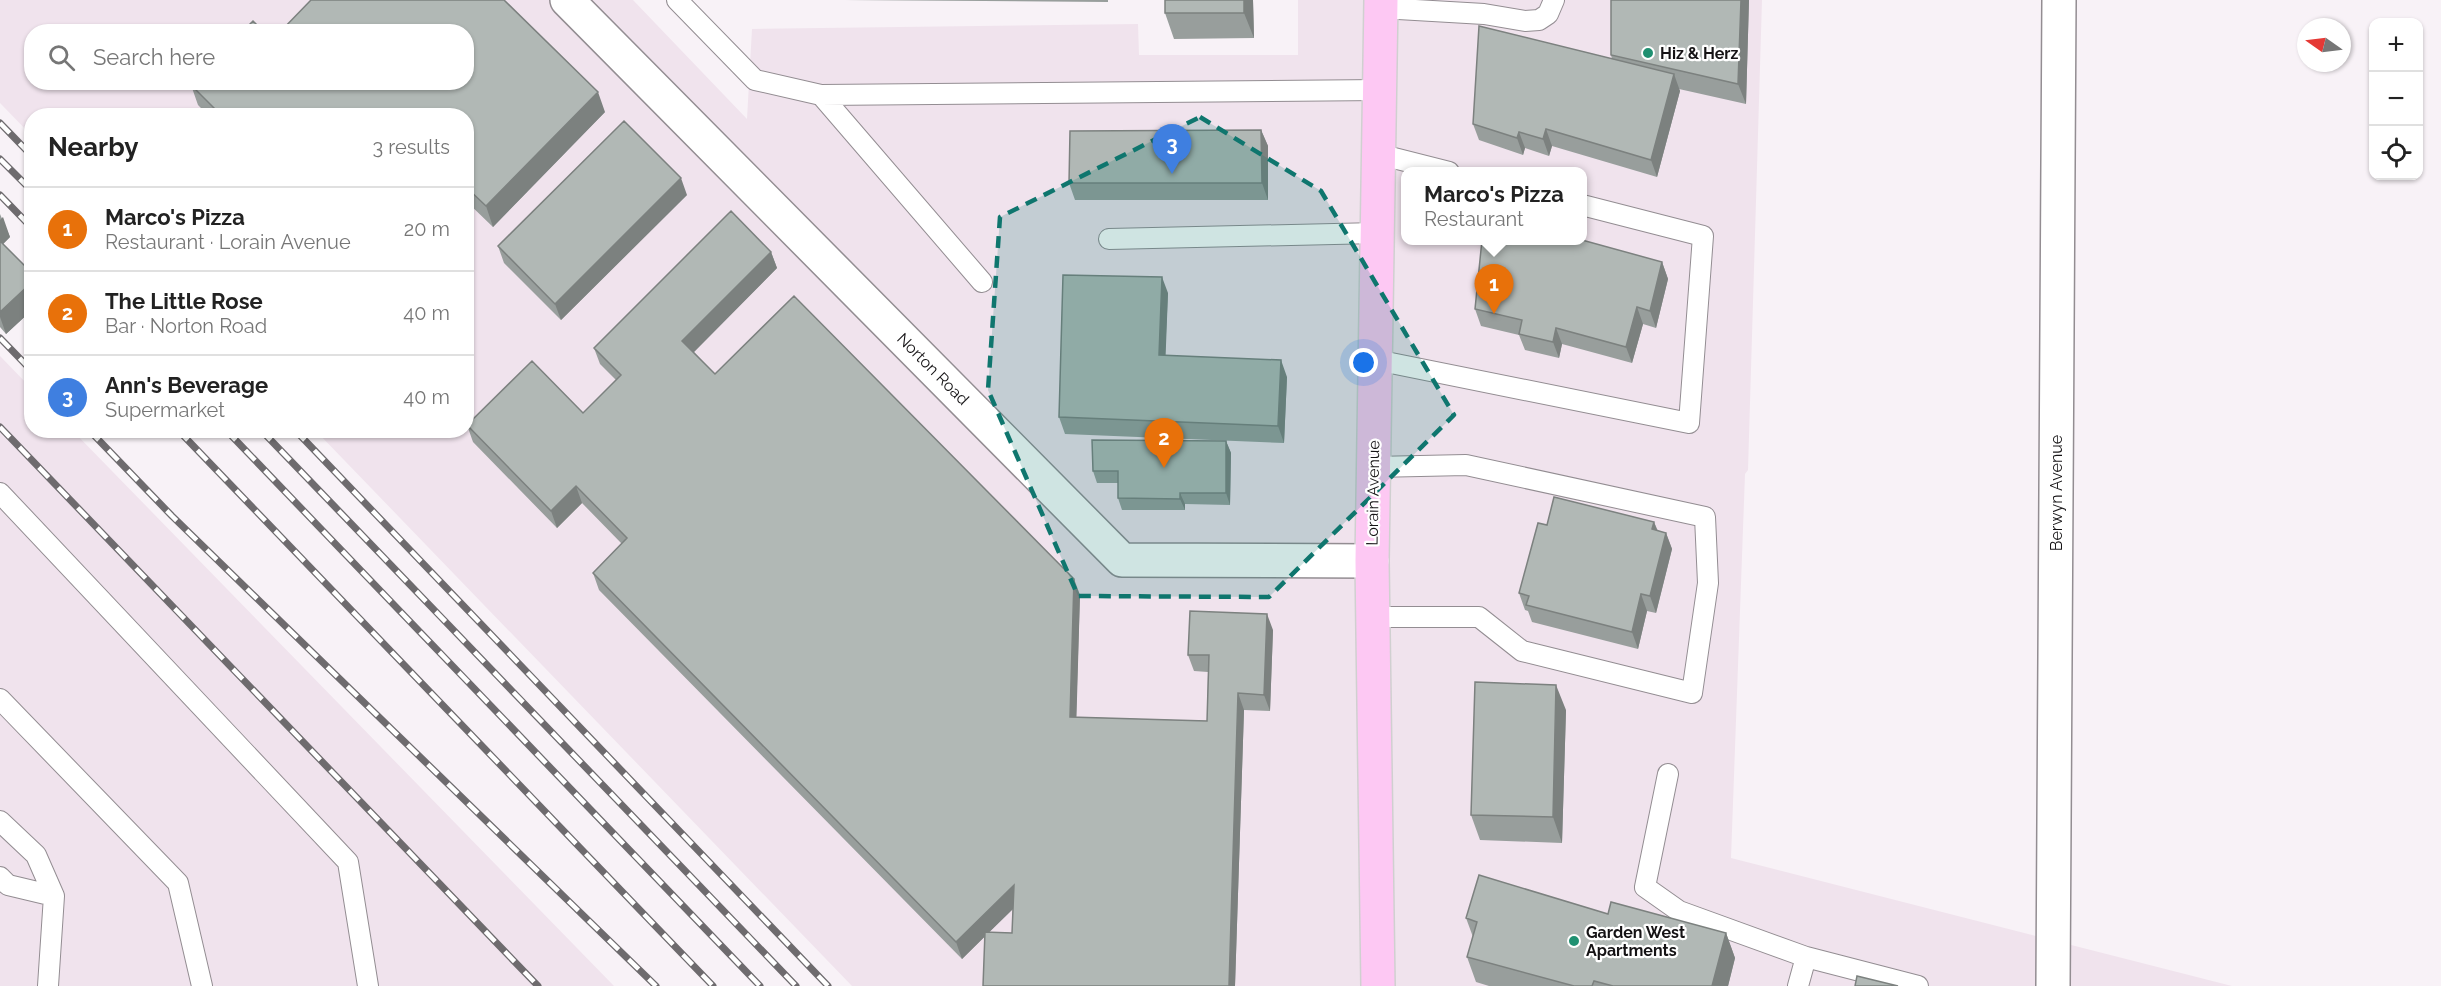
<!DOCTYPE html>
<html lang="en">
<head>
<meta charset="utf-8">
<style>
	:root { --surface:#fff; --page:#f6f6f6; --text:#222; --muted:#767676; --line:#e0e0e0; --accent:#ea580c }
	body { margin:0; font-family:Raleway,sans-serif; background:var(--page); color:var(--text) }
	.controls { position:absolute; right:18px; top:18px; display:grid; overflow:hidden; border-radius:12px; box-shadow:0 2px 4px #0004 }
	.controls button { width:54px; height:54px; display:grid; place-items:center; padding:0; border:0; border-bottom:2px solid var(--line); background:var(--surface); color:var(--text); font:30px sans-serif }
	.compass { position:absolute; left:2297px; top:18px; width:54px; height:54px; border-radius:50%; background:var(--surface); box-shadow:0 2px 4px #0004; rotate:284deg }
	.you { position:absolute; left:1364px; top:363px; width:21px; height:21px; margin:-15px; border:4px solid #fff; border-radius:50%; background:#1a73e8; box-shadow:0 0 0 9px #1a73e833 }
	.badge { display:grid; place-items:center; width:39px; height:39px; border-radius:50%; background:var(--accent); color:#fff; font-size:20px; font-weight:700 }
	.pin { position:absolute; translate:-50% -50px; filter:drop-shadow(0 2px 3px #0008) }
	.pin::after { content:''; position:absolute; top:32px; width:21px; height:18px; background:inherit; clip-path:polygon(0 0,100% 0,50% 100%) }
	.popup { position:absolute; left:1401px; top:167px; width:186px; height:78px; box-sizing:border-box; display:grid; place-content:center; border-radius:12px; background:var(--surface); filter:drop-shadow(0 2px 4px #0005); font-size:20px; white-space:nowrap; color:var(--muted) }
	.popup b { font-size:22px; color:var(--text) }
	.popup::after { content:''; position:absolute; left:50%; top:100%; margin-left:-12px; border:12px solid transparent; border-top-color:var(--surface) }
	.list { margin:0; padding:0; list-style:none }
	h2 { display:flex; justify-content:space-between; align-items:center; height:78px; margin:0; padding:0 24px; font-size:26px }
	h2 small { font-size:20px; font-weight:400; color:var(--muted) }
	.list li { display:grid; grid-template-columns:39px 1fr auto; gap:18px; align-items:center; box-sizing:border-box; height:84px; padding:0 24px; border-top:2px solid var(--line) }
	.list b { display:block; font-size:22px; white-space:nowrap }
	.list p { margin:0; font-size:20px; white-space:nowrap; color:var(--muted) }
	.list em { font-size:20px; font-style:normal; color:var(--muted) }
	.icon { flex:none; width:33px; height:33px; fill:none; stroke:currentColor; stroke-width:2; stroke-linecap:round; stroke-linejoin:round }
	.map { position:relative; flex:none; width:2441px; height:986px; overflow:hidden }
	.search { position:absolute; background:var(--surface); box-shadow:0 2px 4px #0004; left:24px; top:24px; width:450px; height:66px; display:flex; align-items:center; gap:15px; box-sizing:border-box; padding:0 21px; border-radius:24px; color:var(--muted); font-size:22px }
	.panel { position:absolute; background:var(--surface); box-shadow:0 2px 4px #0004; left:24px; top:108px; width:450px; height:330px; border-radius:24px }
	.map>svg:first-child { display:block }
	.built { fill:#f0e3ed; fill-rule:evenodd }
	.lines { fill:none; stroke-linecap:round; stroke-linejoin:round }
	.lane-casing { stroke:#938d92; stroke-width:22 }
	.street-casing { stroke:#938d92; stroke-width:36 }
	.primary-casing { stroke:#d0d0d0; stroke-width:36 }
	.lane { stroke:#fff; stroke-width:20 }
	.street { stroke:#fff; stroke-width:33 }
	.primary { stroke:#fdc8f3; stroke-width:33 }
	.rail-casing { stroke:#6e6b6e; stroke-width:7 }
	.rail { stroke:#fff; stroke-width:4.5; stroke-dasharray:14; stroke-linecap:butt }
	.wall { fill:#989e9c; fill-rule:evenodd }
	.shaded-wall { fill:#7c817f }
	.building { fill:#b1b8b5; stroke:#7c817f; stroke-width:1.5 }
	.marked { fill:#0f766e; fill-opacity:0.2; stroke:#0f766e; stroke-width:4.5; stroke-dasharray:12 8; stroke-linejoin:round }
	.poi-dot { fill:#209071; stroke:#fff; stroke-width:2 }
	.labels { text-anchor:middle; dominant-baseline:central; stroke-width:4.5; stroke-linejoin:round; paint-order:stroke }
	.poi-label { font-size:16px; font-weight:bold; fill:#151315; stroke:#fff; text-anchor:start }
	.street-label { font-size:16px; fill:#151315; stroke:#fff }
</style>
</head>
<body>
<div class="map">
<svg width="2441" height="986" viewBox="0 0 2441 986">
	<rect width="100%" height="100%" fill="#f8f2f7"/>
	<!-- built -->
	<path class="built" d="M0,0h633l114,119 5,-90 386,-5 1,31h159v-55h464l-14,470 -3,4 -14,384 501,128h-1380l-536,-555 150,-1v-314h-434l-1,19 -31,-32zM32,32h434v50h-434zM1406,172h176v68h-176z
		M0,356l31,32 1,42 41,1 541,555h-614z"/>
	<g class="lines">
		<!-- lane casing -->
		<g class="lane-casing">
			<path id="lane" d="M677,0l78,80 66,15 559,-5
				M1381,8l103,6 41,7 14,-1 9,-6 6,-14
				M821,95l161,187
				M1378,154l71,18
				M1109,239l268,-6
				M1376,360l313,63 14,-187 -121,-31
				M0,493l348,369 20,124
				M1373,617h106l43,34 170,42 16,-110 -3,-66 -239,-52 -92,2
				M0,699l178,184 24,103
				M1668,774l-23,113 34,24 127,46 -8,29
				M0,821l36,34 18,41 -6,90
				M0,877l8,8 46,11
				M1806,957l112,29"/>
		</g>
		<!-- street casing -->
		<g class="street-casing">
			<path id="street" d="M567,0l555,560 250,1
				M2053,986l6,-986"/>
		</g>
		<!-- primary casing -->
		<g class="primary-casing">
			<path id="primary" d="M1378,986l-6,-425 9,-561"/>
		</g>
		<!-- lane -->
		<use href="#lane" class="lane"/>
		<!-- street -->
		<use href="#street" class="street"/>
		<!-- primary -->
		<use href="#primary" class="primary"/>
		<!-- rail casing -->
		<g class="rail-casing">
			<path id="rail" d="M0,123l32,33
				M0,159l32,32
				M0,195l32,33
				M0,338l32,33
				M0,427l538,559
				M89,430l83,86 484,470
				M178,430l535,556
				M226,430l534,556
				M261,430l535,556
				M295,430l533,556"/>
		</g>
		<!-- rail -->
		<use href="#rail" class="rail"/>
	</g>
	<!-- wall -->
	<path class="wall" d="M845,0h263v2z
		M1165,0h88l1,38 -80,1 -9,-26z
		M1611,0h138l-3,104 -67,-15 1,2 -23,86 -105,-31 -3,10 -24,-8 -2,7 -44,-15 -6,-16 139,-65 -1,-4z
		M191,85l414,27 -112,115 -27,-26v-85h-257l-11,-11z
		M1261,130l7,16v54h-193l-6,-17z
		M687,195l-126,125 -57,-57 -6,-17z
		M0,214l10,23 -7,7 29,29v37l-26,24 -6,-7z
		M771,252l6,16 -83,84 21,22 365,221 -4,122 131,4 1,-49 -14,-1 -6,-16 85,-25 -3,81 -26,-1 -9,276 -251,-49 -22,22 -363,-369 -6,-17 29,-29 -40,-41 -25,25 -84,-86 -6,-17 116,-12 33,-33 -16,-16 -6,-16zM1013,909l-1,24 -23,-1z
		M1662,262l6,17 -12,49 -13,-4 -11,39 -70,-19 -3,14 -34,-8 -6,-15 -38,-9 -6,-17z
		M1168,293l-3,62 122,22 -3,66 -219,-9 -6,-17z
		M1226,441l5,12 -1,52 -45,-1v6h-63l-4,-12v-15h-21l-4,-12z
		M1654,522l4,9 8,2 6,16 -16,64 -9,-2 -9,38 -106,-27 -4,-11 -3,-1 -6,-17z
		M1566,710l-4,133 -82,-3 -9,-25z
		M1608,914l118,19 9,25 -7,28h-239l-13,-4 -9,-25 6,-20 -7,-19z"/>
	<!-- shaded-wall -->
	<path class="shaded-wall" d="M1244,0h9l1,38 -10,-25z
		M1741,0h8l-3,104 -8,-20z
		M1674,74l6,17 -23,86 -6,-17z
		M598,92l7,20 -112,115 -7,-21z
		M1546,129l6,17 -3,10 -6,-17z
		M1261,130l7,16v54l-6,-17z
		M1519,132l6,16 -2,7 -6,-17z
		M681,178l6,17 -126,125 -6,-16z
		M3,217l7,20 -10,10v-27z
		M771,252l6,16 -89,90 -6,-17z
		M1662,262l6,17 -12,49 -6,-17z
		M1162,277l6,16 -3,78 -6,-16z
		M32,282v28l-26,24 -6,-17v-5z
		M1637,307l6,17 -11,39 -6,-16z
		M1556,328l6,16 -3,14 -6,-16z
		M1281,360l6,17 -3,66 -6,-17z
		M1226,441l5,12 -1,52 -4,-12z
		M576,486l6,17 -25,25 -6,-17z
		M1180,493l5,11v6l-5,-11z
		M1654,522l6,16 -8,-9z
		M1666,533l6,16 -16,64 -6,-17z
		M1074,579l6,16 -4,138 -6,-16z
		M1641,594l6,17 -9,38 -6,-17z
		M1267,614l6,16 -3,81 -6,-16z
		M1556,685l10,25 -4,133 -9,-26z
		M1238,693l6,17 -9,276h-6z
		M1014,885l6,17 -58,57 -6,-17z
		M1726,933l9,25 -7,28h-16z"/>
	<!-- building -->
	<path class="building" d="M311,0h193l94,92 -112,114 -20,-19v-71h-244l-31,-31 2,-3h273v-50h-186z
		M1165,0h79v13h-79z
		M1611,0h130l-3,84 -127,-29z
		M253,21l11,11h-22z
		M1479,26l195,48 -23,86 -105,-31 -3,10 -24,-7 -2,6 -44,-14z
		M624,121l57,57 -126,126 -57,-58z
		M1261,130l1,53h-193l1,-52z
		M731,211l40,41 -89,89 33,33 79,-78 280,283 -4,138 137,4 2,-66h-21l2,-44 77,3 -3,81 -26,-2 -9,293h-246l2,-54 27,1 2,-48 -58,57 -363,-369 34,-35 -51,-52 -25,25 -84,-86 65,-64 51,52 38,-38 -27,-27z
		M1482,240h100l80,22 -12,49 -13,-4 -11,40 -70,-19 -3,14 -34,-8 3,-14 -47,-11z
		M0,241l32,32v9l-32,30z
		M1063,275l99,2 -3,78 122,5 -3,66 -219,-9z
		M1092,440l134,1v52h-46v6l-62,-1v-27h-25z
		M1554,497l100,25 -2,7 14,4 -16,63 -9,-2 -9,38 -106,-27 3,-9 -10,-3 19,-70 9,2z
		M1475,682l81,3 -3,132 -82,-2z
		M1479,875l129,39 3,-12 115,31 -14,53h-99l-19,-5 -2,5h-18l-107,-29 10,-35 -11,-4z
		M1857,976l41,10h-43z"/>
	<!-- marked area -->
	<path class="marked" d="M1200,117l121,74 133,224 -185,182 -191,-1 -90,-206 12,-173z"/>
	<!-- markers -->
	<g class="poi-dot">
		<circle cx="1648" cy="53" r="6"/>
		<circle cx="1574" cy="941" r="6"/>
	</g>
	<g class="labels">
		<!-- poi labels -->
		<g class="poi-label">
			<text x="1660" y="53">Hiz &amp; Herz</text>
			<text x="1586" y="932">Garden West<tspan x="1586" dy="18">Apartments</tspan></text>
		</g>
		<!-- street labels -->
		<g class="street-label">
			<text transform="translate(933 369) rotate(45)">Norton Road</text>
			<text transform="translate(1373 493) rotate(-89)">Lorain Avenue</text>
			<text transform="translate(2056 493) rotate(-90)">Berwyn Avenue</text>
		</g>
	</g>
</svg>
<div class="controls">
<button>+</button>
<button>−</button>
<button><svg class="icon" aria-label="locate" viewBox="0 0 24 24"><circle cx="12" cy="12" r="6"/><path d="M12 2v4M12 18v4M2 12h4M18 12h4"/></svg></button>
</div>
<svg class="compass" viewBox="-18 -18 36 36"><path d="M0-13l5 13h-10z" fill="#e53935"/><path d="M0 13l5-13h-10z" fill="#767676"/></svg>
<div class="you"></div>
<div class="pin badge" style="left:1494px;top:314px;background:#e8710a">1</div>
<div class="popup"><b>Marco's Pizza</b>Restaurant</div>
<div class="pin badge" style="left:1164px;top:468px;background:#e8710a">2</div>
<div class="pin badge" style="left:1172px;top:174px;background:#3f7fe0">3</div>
<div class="search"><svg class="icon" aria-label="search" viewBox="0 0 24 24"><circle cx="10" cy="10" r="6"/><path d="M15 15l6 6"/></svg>Search here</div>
<section class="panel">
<h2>Nearby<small>3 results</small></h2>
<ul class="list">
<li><span class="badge" style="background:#e8710a">1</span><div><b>Marco's Pizza</b><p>Restaurant · Lorain Avenue</p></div><em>20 m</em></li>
<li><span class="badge" style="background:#e8710a">2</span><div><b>The Little Rose</b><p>Bar · Norton Road</p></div><em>40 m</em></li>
<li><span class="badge" style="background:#3f7fe0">3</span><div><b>Ann's Beverage</b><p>Supermarket</p></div><em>40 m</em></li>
</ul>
</section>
</div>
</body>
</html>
